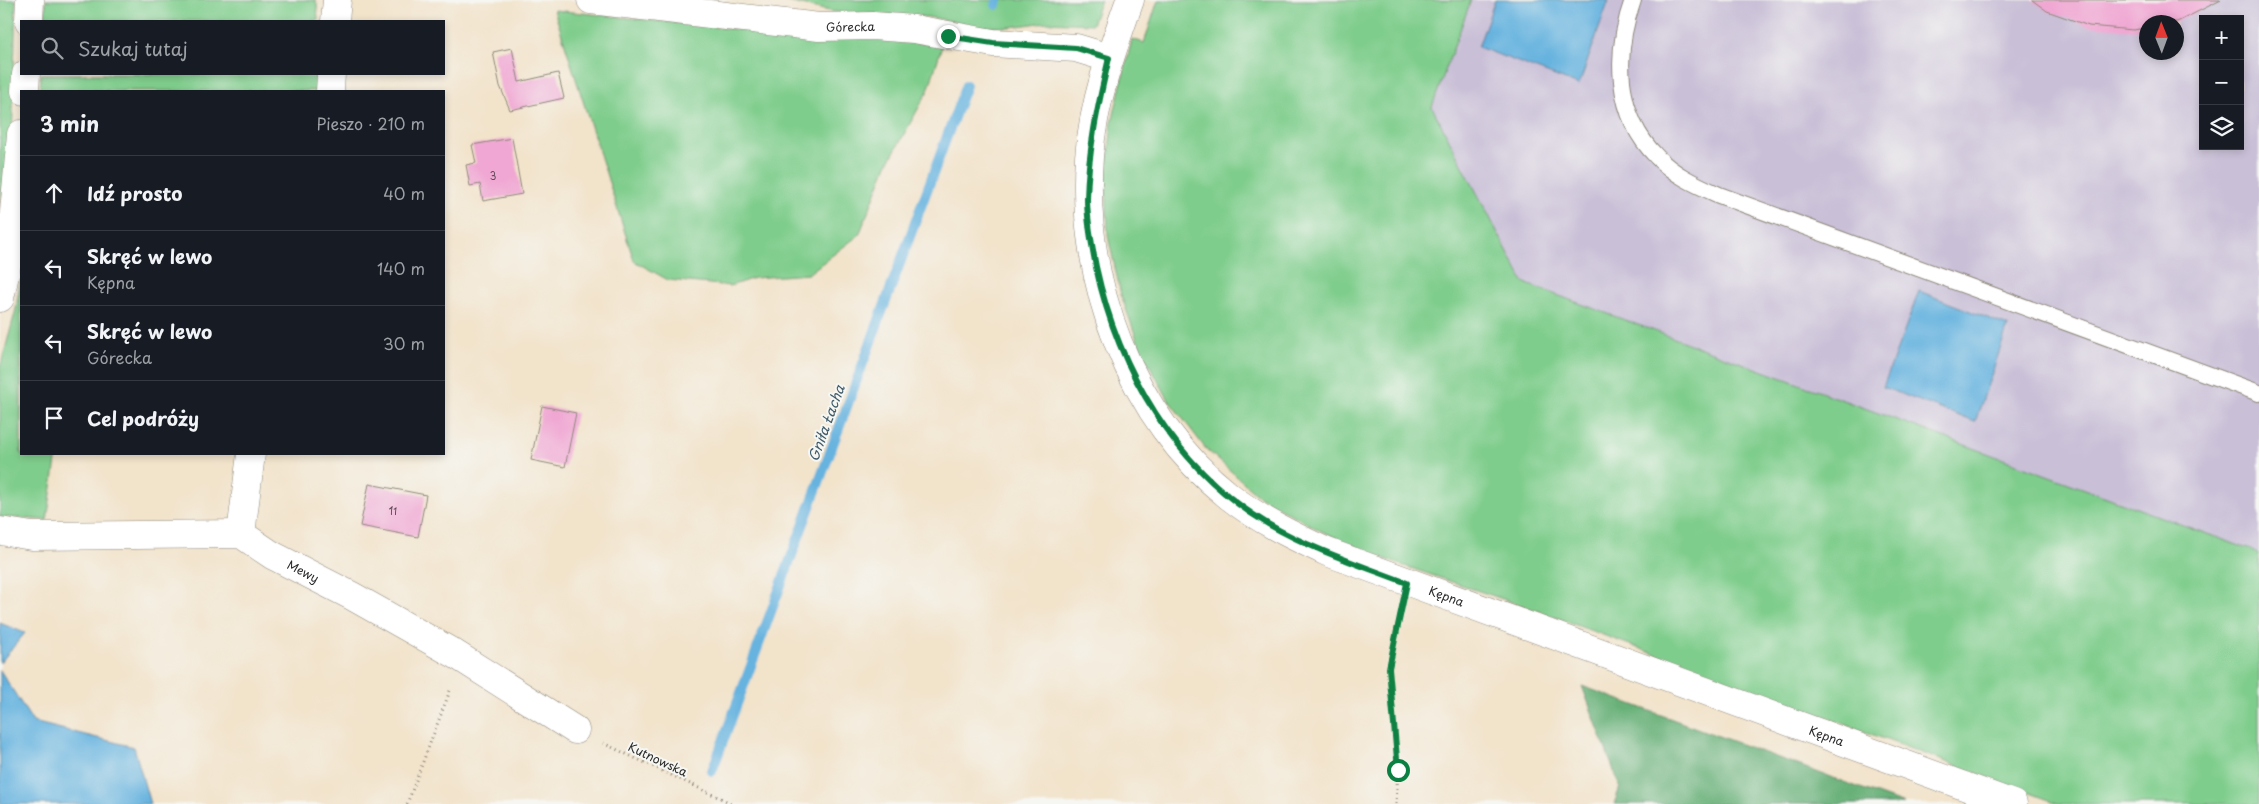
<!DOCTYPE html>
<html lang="pl">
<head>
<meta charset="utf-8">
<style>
	:root { --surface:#171b24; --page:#242831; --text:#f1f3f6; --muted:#9ea1a6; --line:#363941 }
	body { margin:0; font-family:"Playpen Sans",sans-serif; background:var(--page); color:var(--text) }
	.controls { position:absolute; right:15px; top:15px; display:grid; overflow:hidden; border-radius:0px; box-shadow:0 2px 8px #0003 }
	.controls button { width:45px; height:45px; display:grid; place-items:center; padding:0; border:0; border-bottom:1px solid var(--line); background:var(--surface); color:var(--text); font:25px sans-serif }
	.compass { position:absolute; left:2139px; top:15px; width:45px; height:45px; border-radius:50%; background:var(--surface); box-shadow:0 2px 8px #0003; rotate:359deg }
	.stop { position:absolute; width:15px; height:15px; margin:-11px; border:4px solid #0b8043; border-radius:50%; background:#fff }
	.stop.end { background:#0b8043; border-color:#fff; box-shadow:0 1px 5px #0008 }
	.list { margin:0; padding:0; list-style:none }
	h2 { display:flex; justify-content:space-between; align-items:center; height:65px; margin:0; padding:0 20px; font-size:21px }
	h2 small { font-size:16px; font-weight:400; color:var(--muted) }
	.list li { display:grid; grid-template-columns:32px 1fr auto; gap:15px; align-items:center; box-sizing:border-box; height:75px; padding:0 20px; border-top:1px solid var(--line) }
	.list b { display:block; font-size:19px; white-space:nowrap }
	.list p { margin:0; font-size:16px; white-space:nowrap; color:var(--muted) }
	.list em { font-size:16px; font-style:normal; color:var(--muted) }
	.icon { flex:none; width:28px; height:28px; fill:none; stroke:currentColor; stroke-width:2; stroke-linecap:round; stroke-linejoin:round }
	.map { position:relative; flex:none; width:2259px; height:804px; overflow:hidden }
	.search { position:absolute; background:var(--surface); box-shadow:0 2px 8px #0003; left:20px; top:20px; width:425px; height:55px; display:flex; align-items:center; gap:12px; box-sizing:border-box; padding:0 18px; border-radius:0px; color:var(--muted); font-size:19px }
	.panel { position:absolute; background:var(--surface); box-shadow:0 2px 8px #0003; left:20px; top:90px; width:425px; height:365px; border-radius:0px }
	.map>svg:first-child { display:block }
	.industrial { fill:#c9bfd7; fill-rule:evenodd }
	.green { fill:#7fcd8c; stroke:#557c5c }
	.forest { fill:#67b078; stroke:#496e52 }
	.water { fill:#66b3df; stroke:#486f85 }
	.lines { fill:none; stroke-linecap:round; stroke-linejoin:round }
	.stream { stroke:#66b3df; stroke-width:10 }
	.building { fill:#f0a7d3 }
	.service-casing { stroke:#8e877b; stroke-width:18 }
	.minor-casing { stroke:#8e877b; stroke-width:29 }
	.tertiary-casing { stroke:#8e877b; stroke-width:29 }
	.path { stroke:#8e877b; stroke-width:3; stroke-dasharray:1 4; stroke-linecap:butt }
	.service { stroke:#fff; stroke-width:16 }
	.minor { stroke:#fff; stroke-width:28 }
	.tertiary { stroke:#fff; stroke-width:28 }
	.route { stroke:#0b8043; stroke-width:6 }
	.labels { text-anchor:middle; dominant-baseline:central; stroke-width:4; stroke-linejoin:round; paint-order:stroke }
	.number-label { font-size:10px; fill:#5c4a55 }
	.street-label { font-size:12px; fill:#2b2b2b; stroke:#f6f6f2 }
	.water-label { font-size:14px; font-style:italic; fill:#405b6a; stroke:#f6f6f2 }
</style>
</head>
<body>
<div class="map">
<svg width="2259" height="804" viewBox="0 0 2259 804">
	<rect width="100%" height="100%" fill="#f6f6f2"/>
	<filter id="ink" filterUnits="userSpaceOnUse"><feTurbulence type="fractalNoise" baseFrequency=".02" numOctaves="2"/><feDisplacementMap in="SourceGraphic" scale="10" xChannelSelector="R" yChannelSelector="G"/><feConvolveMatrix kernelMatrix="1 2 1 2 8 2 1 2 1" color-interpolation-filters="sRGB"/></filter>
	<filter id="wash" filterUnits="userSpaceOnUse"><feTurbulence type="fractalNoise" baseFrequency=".0096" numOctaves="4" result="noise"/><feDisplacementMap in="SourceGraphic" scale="20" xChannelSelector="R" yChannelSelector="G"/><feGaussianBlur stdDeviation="1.12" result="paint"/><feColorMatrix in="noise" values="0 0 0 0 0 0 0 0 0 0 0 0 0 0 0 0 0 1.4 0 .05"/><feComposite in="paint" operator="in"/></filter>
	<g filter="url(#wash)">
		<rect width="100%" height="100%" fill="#f2e3cb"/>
		<!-- industrial -->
		<path class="industrial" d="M1471,0h788v553l-735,-270 -92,-176zM2203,19h37v127h-37zM2146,22h30v30h-30z"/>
		<!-- green -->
		<path class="green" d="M0,0h16l-4,147 -12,56z
			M46,0h269l2,4 1,17h-273z
			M779,0h322l-9,24 -45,-2 -37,5h-36l-16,-5 -31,-5 -93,-5z
			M1158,0h313l-39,107 92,176 735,270v251h-199l-522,-193 -148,-50 -69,-30 -61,-34 -54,-48 -36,-47 -30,-54 -19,-53 -13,-59 -2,-55 6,-59 20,-83 12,4z
			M554,10l255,27 74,1 59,8 -14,45 -41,74 -28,70 -51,39 -54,4 -24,8 -62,-6 -34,-19z
			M41,74h277l-1,17h-277z
			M21,275v179h36l-10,66 -47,-3v-149l16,-59z"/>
		<!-- forest -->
		<path class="forest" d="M1582,686l322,118h-290l6,-17z"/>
		<!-- water -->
		<path class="water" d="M1495,0h114l-30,85 -101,-38z
			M1919,291l89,35 -33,96 -92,-35z
			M0,623l25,10 -25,30z
			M0,670l33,52 101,25 16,57h-150z"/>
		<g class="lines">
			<!-- stream -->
			<path class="stream" d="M996,5l2,-5
				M712,771l254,-686"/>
		</g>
		<g id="blocks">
			<!-- building -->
			<path class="building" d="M2032,0h189l-44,22h-31v6l-13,2 -44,-4 -42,-15z
				M512,48l7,34 39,-9 6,25 -54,12 -10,-24 -7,-34z
				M512,138l10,56 -39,7 -3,-17 -10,2 -4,-21 10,-2 -4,-18z
				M542,406l34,7 -11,54 -34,-7z
				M369,484l57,11 -8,42 -58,-11z"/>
		</g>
	</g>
	<g filter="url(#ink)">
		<use href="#blocks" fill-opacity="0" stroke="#8e877b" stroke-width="1"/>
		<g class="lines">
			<!-- service casing -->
			<g class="service-casing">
				<path id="service" d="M1633,0c-19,53 -18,115 24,157 17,18 40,28 62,38l540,198"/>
			</g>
			<!-- minor casing -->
			<g class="minor-casing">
				<g id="minor">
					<path id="s1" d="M591,0l228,27 54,-1 41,3 79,14 83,5 33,10"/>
					<path d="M29,21l1,-21"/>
					<path d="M335,21l2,-21"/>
					<path d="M25,91l1,-17"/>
					<path d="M330,91l1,-17"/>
					<path d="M0,298l11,-52 10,-112"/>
					<path id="s2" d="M0,531l32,5 209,-2 31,21 80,41 103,58 120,76"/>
					<path d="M241,534l10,-80"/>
				</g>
			</g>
			<!-- tertiary casing -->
			<g class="tertiary-casing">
				<g id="tertiary">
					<path id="s3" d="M1130,0c-18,50 -37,103 -41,157 -9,124 41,260 140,339 30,24 64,40 98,56l686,252"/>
				</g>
			</g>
			<!-- path -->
			<path class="path" d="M603,743l130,61
				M407,804l44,-116
				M1396,804l2,-34 -9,-102 12,-57"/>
			<!-- service -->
			<use href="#service" class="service"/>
			<!-- minor -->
			<use href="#minor" class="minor"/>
			<!-- tertiary -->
			<use href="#tertiary" class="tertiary"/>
		</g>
	</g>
	<g class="lines" filter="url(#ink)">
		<!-- route -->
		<path class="route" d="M948,36l45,7 83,5 33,10c-11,47 -21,93 -22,141 0,22 5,46 9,68 22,102 79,202 172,257 43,25 92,41 139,59l-18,85 9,102"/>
	</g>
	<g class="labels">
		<!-- number labels -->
		<g class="number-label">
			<text x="493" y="175">3</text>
			<text x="393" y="510">11</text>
		</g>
		<!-- street labels -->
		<g class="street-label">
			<text stroke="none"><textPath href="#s1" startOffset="261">Górecka</textPath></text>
			<text stroke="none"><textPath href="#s2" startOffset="314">Mewy</textPath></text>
			<text stroke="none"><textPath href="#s3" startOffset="784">Kępna</textPath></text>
			<text stroke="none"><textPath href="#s3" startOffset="1189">Kępna</textPath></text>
			<text transform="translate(658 759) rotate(25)">Kutnowska</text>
		</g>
		<!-- water labels -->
		<g class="water-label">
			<text transform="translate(826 423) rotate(-70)">Gniła Łacha</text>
		</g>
	</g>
</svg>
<div class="controls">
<button>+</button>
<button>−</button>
<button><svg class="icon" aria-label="layers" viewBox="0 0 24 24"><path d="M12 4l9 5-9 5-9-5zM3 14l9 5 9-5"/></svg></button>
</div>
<svg class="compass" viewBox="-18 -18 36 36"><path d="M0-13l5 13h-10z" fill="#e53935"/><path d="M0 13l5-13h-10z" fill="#9ea1a6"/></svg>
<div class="stop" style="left:1398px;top:770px"></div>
<div class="stop end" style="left:948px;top:36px"></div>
<div class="search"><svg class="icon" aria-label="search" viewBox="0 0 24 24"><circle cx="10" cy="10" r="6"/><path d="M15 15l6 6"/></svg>Szukaj tutaj</div>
<section class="panel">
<h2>3 min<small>Pieszo · 210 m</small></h2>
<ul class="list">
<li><svg class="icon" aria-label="ahead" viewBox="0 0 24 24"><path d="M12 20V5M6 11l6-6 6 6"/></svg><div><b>Idź prosto</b></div><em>40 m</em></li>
<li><svg class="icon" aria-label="left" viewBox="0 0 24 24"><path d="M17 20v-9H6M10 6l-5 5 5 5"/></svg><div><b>Skręć w lewo</b><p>Kępna</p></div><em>140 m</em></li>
<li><svg class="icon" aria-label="left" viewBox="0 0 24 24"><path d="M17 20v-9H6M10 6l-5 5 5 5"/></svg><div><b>Skręć w lewo</b><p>Górecka</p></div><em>30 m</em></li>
<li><svg class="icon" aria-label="arrive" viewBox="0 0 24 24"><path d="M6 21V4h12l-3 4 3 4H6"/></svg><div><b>Cel podróży</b></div></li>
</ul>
</section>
</div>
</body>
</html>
